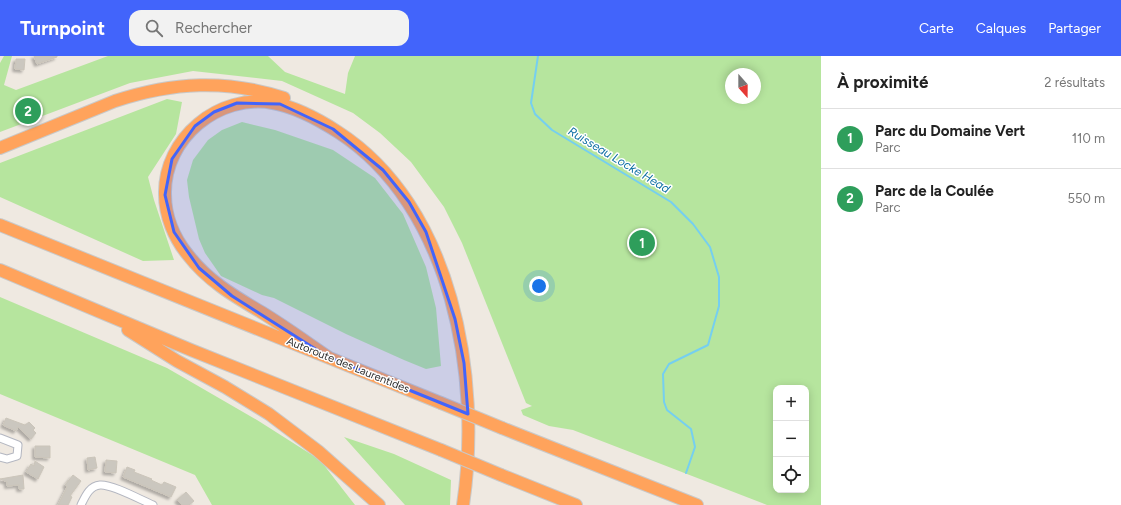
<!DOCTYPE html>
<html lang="fr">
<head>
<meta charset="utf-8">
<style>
	:root { --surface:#fff; --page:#f2f2f2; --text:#222; --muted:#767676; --line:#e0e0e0; --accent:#4264fb }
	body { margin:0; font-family:Figtree,sans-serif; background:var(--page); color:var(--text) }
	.controls { position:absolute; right:12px; bottom:12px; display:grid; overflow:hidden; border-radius:8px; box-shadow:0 2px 10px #0003 }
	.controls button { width:36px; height:36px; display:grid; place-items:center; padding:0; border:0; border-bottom:1px solid var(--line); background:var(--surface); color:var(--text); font:20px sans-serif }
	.compass { position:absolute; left:725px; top:12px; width:36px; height:36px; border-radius:50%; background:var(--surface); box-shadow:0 2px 10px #0003; rotate:159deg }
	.you { position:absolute; left:539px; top:230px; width:14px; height:14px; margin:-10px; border:3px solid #fff; border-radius:50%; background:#1a73e8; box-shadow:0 0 0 6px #1a73e833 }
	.badge { display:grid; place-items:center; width:26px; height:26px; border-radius:50%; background:var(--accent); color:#fff; font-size:13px; font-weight:700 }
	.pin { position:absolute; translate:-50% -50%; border:2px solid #fff; box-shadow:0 1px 4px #0006 }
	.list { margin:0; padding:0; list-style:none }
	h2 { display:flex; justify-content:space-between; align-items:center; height:52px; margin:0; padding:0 16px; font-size:17px }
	h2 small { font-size:13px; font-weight:400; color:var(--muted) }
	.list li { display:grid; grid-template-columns:26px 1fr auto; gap:12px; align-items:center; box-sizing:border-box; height:60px; padding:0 16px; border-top:1px solid var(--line) }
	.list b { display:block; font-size:15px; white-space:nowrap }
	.list p { margin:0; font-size:13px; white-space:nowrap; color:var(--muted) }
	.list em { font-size:13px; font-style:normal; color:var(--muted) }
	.icon { flex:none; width:22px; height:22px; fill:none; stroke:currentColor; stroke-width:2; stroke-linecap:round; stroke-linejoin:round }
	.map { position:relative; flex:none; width:821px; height:449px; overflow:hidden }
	header { display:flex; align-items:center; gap:24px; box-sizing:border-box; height:56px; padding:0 20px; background:var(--accent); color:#fff }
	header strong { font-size:19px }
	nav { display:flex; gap:22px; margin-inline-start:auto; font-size:14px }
	.search { width:280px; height:36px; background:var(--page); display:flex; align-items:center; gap:10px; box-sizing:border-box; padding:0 14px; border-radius:12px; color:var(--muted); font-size:15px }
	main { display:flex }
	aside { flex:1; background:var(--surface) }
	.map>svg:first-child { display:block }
	.green { fill:#b6e59e; fill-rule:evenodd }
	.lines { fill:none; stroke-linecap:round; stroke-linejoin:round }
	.stream { stroke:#75cff0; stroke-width:2 }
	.building { fill:#cbc7bf; stroke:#cbc5ba; filter:url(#shadow) }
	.street-casing { stroke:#b4b7c1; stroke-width:9 }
	.highway-casing { stroke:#c9c9c9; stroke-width:14 }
	.street { stroke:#fff; stroke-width:7 }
	.highway { stroke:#ffa35c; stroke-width:12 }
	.highway-bridge-casing { stroke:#c9c9c9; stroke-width:14; stroke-linecap:butt }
	.highway-bridge { stroke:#ffa35c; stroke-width:12 }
	.marked { fill:#4264fb; fill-opacity:0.2; stroke:#4264fb; stroke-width:3; stroke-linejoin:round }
	.labels { text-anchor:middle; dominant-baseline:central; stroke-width:3; stroke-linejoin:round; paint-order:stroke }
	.street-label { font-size:11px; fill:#2e2e2e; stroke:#fff }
	.water-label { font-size:12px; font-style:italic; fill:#0d6fa3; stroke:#fff }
</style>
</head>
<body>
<header>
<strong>Turnpoint</strong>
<div class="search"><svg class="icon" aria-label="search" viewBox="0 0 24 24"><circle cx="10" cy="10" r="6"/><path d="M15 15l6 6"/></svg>Rechercher</div>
<nav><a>Carte</a><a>Calques</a><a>Partager</a></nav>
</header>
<main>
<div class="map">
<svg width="821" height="449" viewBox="0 0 821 449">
	<defs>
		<filter id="shadow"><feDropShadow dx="-2.5" dy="2.5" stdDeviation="1" flood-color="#0004"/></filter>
	</defs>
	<rect width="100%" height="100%" fill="#efe9e1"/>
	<!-- green -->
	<path class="green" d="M4,0h8l-8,29 12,5 92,-34h160l17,16 60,22 3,-21 7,-17h466v449h-54l-194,-75 -24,-4 -26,-11 -2,-5 11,-4 -6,-3 -64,-160 -18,-36 -33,-45 -31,-29 -27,-20 -71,-32 -89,-10 -63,12 -130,49v-69zM731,18h24v24h-24zM776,332h30v102h-30z
		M167,43l15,3 -6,32 -28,43 6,23 20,60 -31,1 -143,-64v-34z
		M242,66l33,8 58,20 42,28 28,36 23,53 10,41 5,58 -15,3 -22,-9 -58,-26 -72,-36 -12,-3 -41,-19 -16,-23 -6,-14 -10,-42 -2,-17 6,-20 15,-20 14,-10z
		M0,241l167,71 90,52 63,40 35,45h-143l-17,-30 -195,-81z
		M344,381l50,17 57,26 -1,25h-45z"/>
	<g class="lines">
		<!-- stream -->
		<path class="stream" d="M538,0l-7,47 4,11 17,16 119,72 22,22 17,23 9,30v29l-11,39 -39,19 -6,10 1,28 3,8 24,19 4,18 -9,26"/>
	</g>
	<!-- building -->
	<path class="building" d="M34,0h23v1l-20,7z
		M16,3h9l-1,11 -9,-1z
		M6,362l19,7 4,-3 6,6 -2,2 3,3 -5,6 -13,-12 -2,4 -13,-6z
		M35,390h15v12l-15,-1z
		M95,401l2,11 -9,2 -1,-12z
		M106,404l11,1 -1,12 -11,-1z
		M35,405l9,6 -6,12 -12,-7 5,-8 3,2z
		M127,411l8,3 -1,2 18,7 -1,1 11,5 2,-3 12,5 -5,10 -48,-20z
		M23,419l1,14h-5v-4l-12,1v-4l-7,-3z
		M73,419l8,6 -11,15 2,1 -4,8h-10l9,-18 -2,-2z
		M186,436l8,9 -5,4h-7l-5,-5z"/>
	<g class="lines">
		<!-- street casing -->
		<g class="street-casing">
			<path id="street" d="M0,382l18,7 -1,11 -10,3 -7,-2
				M81,449c4,-8 8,-19 19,-20 12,-1 41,15 53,20"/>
		</g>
		<!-- highway casing -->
		<g class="highway-casing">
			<path id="highway" d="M0,92l115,-47c58,-19 111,-22 169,-3
				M0,169l441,178
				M0,214l191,80 250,100
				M128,274l49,31 48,26 44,27 49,37 61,54
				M328,301c-22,-15 -44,-31 -67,-45 -27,-16 -53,-31 -73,-57 -14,-17 -23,-39 -23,-61 -1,-56 54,-101 108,-91 23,4 45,16 65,29 115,74 144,246 125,373
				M502,372l195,77
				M501,419l75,30"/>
		</g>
		<!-- street -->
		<use href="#street" class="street"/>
		<!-- highway -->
		<use href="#highway" class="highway"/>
		<!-- highway-bridge casing -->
		<g class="highway-bridge-casing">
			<path id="highway-bridge" d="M441,347l61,25
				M441,394l60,25"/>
		</g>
		<!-- highway-bridge -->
		<use href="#highway-bridge" class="highway-bridge"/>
	</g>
	<!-- marked area -->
	<path class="marked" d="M237,47l43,1 53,25 50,41 26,32 17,30 29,87 9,44 4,51 -140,-57 -96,-61 -33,-28 -25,-36 -9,-37 7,-36 23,-33 19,-14z"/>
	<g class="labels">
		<!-- street labels -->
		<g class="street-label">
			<text transform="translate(348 309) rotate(22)">Autoroute des Laurentides</text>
		</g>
		<!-- water labels -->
		<g class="water-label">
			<text transform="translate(619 104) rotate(31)">Ruisseau Locke Head</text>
		</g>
	</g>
</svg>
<div class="controls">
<button>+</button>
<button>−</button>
<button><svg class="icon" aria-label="locate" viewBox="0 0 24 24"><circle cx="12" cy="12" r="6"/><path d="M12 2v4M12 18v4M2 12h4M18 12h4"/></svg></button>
</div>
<svg class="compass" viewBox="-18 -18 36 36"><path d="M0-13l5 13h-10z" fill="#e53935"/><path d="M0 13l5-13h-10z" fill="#767676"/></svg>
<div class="you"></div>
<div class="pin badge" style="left:642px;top:187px;background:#2e9e5b">1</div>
<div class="pin badge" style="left:28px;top:55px;background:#2e9e5b">2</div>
</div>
<aside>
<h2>À proximité<small>2 résultats</small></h2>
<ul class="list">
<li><span class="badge" style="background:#2e9e5b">1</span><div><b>Parc du Domaine Vert</b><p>Parc</p></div><em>110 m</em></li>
<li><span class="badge" style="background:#2e9e5b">2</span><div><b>Parc de la Coulée</b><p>Parc</p></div><em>550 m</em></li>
</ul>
</aside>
</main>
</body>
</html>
